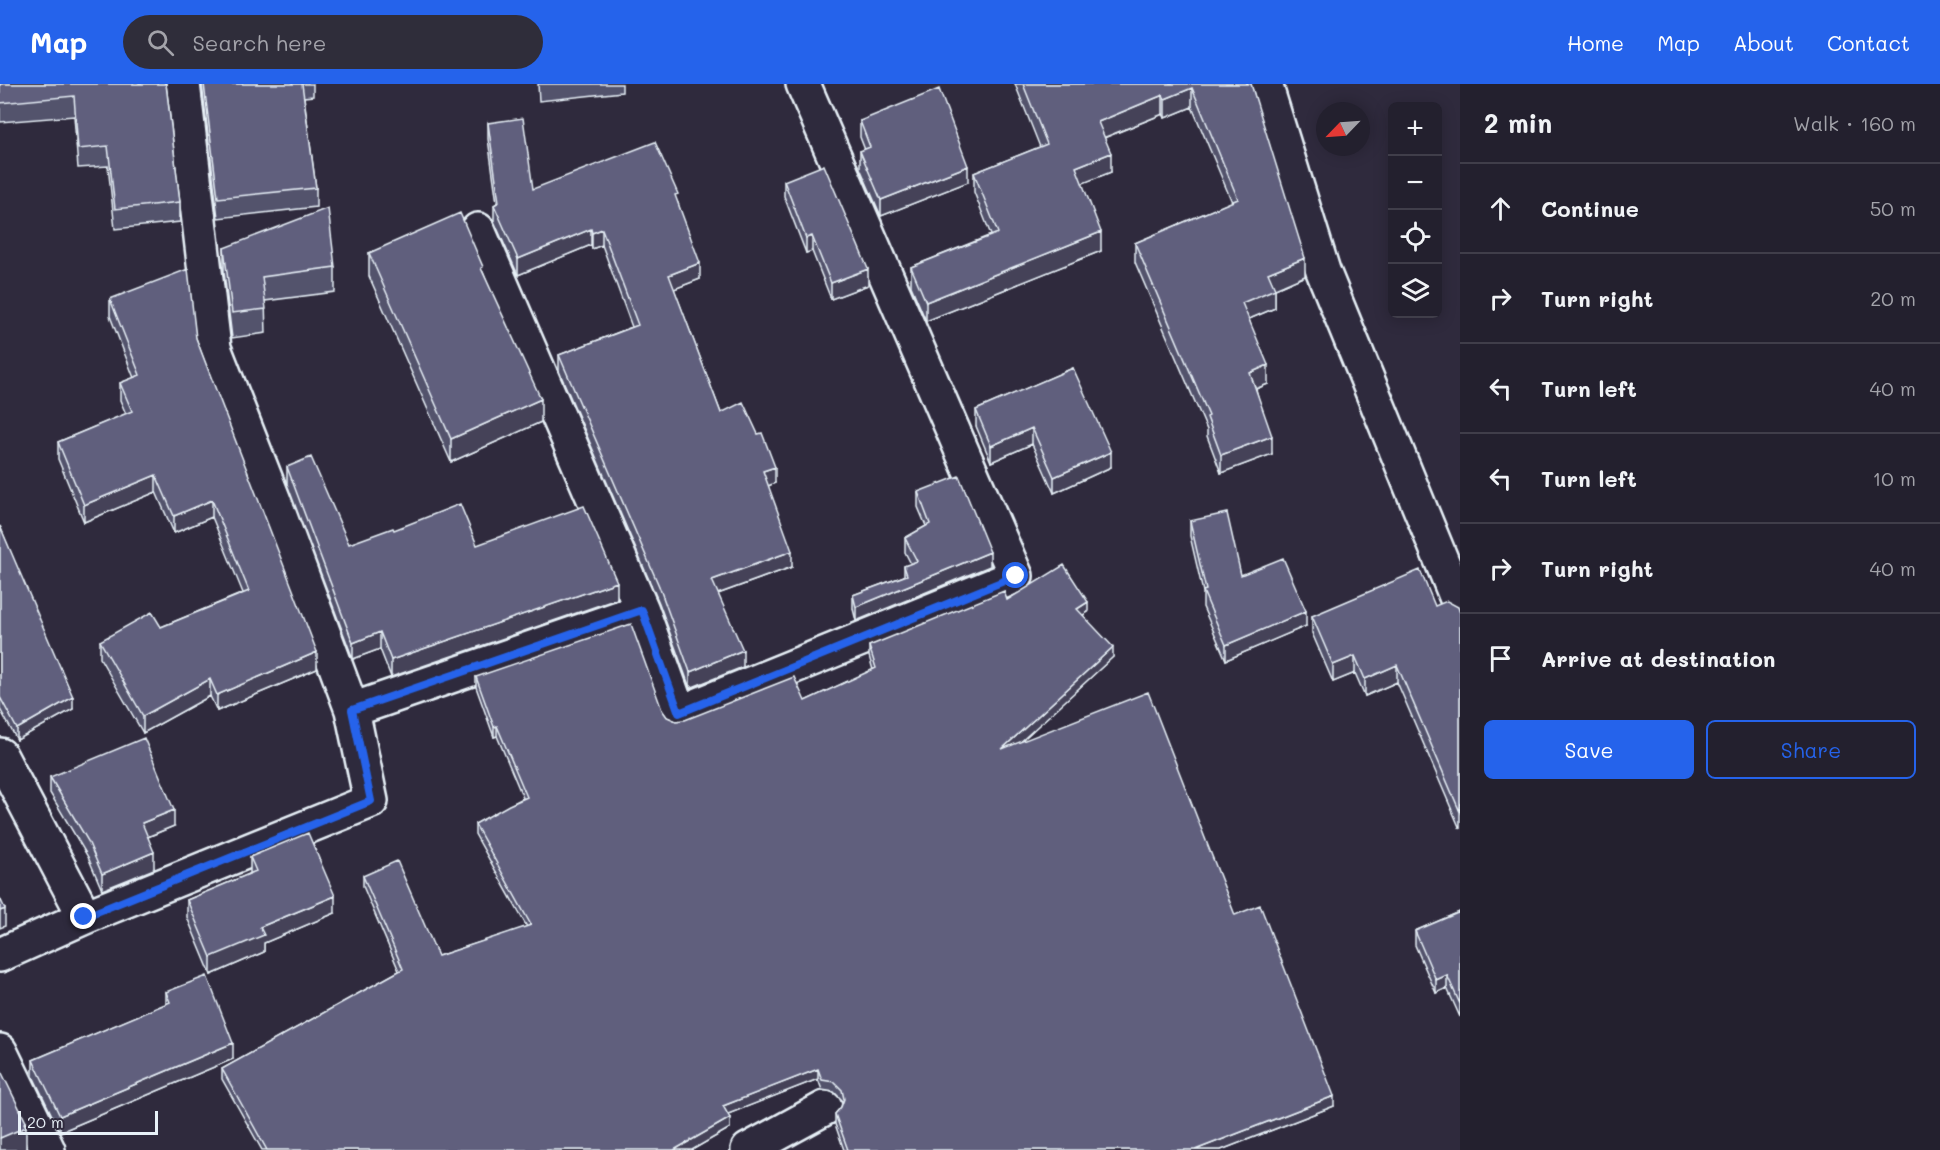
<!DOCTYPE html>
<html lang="en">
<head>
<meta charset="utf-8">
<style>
	:root { --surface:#23202e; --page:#2f2d3a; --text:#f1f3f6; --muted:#a3a3aa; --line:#403e4a; --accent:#2563eb }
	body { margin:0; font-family:Mali,sans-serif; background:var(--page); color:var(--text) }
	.controls { position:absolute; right:18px; top:18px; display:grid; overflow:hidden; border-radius:9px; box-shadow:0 3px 15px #0003 }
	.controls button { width:54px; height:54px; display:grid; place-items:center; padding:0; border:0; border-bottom:2px solid var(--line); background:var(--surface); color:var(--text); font:30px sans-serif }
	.compass { position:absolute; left:1316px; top:18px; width:54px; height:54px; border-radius:50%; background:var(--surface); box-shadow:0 3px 15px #0003; rotate:245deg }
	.scale { position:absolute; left:18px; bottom:15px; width:140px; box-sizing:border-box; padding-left:6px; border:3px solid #e8f1f8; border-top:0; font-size:16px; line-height:21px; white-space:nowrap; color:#e8f1f8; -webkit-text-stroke:4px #2f2a3d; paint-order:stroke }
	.stop { position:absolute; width:18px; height:18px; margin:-14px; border:4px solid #2563eb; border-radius:50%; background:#fff }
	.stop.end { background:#2563eb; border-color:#fff; box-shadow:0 2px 6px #0008 }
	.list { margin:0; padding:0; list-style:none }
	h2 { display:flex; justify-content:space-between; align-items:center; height:78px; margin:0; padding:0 24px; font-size:26px }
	h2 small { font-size:20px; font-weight:400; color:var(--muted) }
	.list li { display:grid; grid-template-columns:39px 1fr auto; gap:18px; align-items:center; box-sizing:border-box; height:90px; padding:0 24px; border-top:2px solid var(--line) }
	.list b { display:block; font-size:22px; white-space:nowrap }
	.list em { font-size:20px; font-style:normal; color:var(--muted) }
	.actions { display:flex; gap:12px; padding:18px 24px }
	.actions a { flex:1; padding:14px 0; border:2px solid var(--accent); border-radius:9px; text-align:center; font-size:21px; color:var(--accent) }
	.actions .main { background:var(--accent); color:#fff }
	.icon { flex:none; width:33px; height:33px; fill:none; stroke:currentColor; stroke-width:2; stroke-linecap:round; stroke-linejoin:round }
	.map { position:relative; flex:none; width:1460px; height:1066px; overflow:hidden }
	header { display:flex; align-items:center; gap:36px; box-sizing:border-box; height:84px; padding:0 30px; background:var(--accent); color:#fff }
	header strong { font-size:28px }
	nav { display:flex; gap:33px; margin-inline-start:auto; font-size:21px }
	.search { width:420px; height:54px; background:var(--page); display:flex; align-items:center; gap:15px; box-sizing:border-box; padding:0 21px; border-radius:33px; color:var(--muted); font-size:22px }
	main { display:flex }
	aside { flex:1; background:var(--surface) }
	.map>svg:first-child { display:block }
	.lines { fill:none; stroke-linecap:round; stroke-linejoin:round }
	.minor-casing { stroke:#e8f1f8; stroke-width:38 }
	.minor { stroke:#2f2a3d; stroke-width:33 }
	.wall { fill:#53526c; stroke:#e8f1f8; stroke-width:1.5 }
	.shaded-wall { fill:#444258; stroke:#e8f1f8; stroke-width:1.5 }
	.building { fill:#615f7d; stroke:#e8f1f8; stroke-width:1.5 }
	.route { stroke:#2563eb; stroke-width:8 }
</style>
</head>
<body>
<header>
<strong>Map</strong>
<div class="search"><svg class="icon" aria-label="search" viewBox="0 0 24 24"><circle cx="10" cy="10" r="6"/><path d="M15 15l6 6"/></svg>Search here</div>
<nav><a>Home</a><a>Map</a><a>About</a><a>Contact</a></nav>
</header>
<main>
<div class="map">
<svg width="1460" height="1066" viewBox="0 0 1460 1066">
	<rect width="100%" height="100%" fill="#2f2a3d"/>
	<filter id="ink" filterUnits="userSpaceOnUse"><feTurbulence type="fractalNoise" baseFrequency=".0167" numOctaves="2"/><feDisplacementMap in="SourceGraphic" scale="12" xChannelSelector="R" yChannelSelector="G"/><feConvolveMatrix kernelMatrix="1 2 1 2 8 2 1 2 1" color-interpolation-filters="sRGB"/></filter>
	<g filter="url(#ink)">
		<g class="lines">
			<!-- minor casing -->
			<g class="minor-casing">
				<path id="minor" d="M183,0l31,264 64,163 74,199
					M1265,0l58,187 137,335
					M478,146l164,380
					M0,671l85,162
					M0,871l85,-38 286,-116 -19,-91 290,-100 37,103 337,-137 -213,-492
					M0,967l48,99
					M748,1066l77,-42"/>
			</g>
			<!-- minor -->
			<use href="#minor" class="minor"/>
		</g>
		<!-- wall -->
		<path class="wall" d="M0,0h166l14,118v20l-65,7 -7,-63 -30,2 -4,-52 -74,6z
			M202,0h111v12l-9,1 12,91v19l-98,11z
			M538,0h84v8l-83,9z
			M1015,0h236l54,192 -30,13v19l-26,11 19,65 -12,5 16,65 -51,19 -14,-37v-6l-72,-168v-19l97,-41 -40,-95 -27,11 -2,-4 -59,24 7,34 -29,11 19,68 -175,70 -15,-35v-19l80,-32 -17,-43v-19l66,-26z
			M860,37l108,61 -87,34 -21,-48v-17l5,-1 -5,-13z
			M488,39l45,66 145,14 22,76 -26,10 47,124 54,70 -7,3 24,81 -74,27 25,73 -53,21 -31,-85 -100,-232v-16l73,-28 -30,-82 -10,4 -1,-4 -73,30 -24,-54v-16l3,-2 -9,-64z
			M784,97l84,104 -37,14 -19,-48 -6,2 -22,-57z
			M224,164l111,19v25l-70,9 1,32 -34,5 -8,-66z
			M369,169l114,19 58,150 -90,40 -82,-186z
			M110,215l86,39 121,331 -100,42 -7,-15 -67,37 -43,-75v-17l61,-14 82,-34 -31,-76 -38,16 -18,-41 -72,30 -26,-63v-17l68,-28 -6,-14v-17l14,-5 -24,-62z
			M1073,284l38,99 -57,26 -22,-49 -41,18 -15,-36v-16z
			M287,383l62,77 45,-14 83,15 140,54 -226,78 -11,-28 -27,10 -66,-175z
			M918,408l72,74 -134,55 -3,-12v-14l51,-19v-10l7,-2 -6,-12v-14l21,-12 -8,-19z
			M1190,437l51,54 65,51 -80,34 -23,-53v-15l-13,-56z
			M0,442l73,183 -56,31 -17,-31z
			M1007,516l81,12 -5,3 30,42 -92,84 214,174 99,191 -113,44h-377l-9,-26v-10l6,-7 1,-4v-3l-8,-8 -12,-2 -4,-11 -90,35 2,14 -38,22h-430l-40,-71v-10l177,-98 -36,-85v-10l75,80 89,-29 -52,-93v-10l48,-26 -26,-62 -3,1 -18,-50v-10l186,33 5,7 9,4 9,-1 120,-19 68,-31 -4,-14v-10z
			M1460,529v216l-63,-147 -32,14 -10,-23 -22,9 -21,-49v-17z
			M50,693l124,49 -26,11 6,32 -52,21 -14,-33 -38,-64z
			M250,773l85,56 -71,30v9l-53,23 -24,-58v-17l63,-26z
			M1460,828v105l-13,-29 -11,5 -21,-48v-14z
			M166,908l67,67 -173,73 -27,-56v-16l133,-56z"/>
		<!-- shaded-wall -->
		<path class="shaded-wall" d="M1192,4v19l-27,11v-19z
			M1163,11v19l-65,26v-18z
			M1111,69v19l-35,14v-19z
			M968,82v16l-87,34v-16z
			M591,145v16l-73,30v-16z
			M602,145v16l-10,4v-16z
			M1101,148v19l-175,70v-19z
			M812,152v15l-6,2v-15z
			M1305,174v18l-30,13v19l-33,14v-19l26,-30z
			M700,179v16l-31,12v-16z
			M868,185v16l-37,14v-16z
			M1268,281v19l-18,7v-18z
			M541,315v23l-90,40v-23z
			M1032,344v16l-41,18v-16z
			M1272,352v18l-51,19v-18z
			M1111,368v15l-57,26v-16z
			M775,383v16l-12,5v-17z
			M156,391v17l-72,30v-17z
			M212,416v17l-38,16v-17z
			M792,467v16l-80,29v-16z
			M990,468v14l-134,55v-14z
			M617,498v17l-226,78v-17z
			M1088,518v10l-11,7v-10z
			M1306,527v15l-80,34v-15z
			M380,548v17l-27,10v-16z
			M1113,563v10l-111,102v-10z
			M743,566v17l-53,21v-16z
			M317,568v17l-100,42v-16z
			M1355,572v17l-22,9v-17z
			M1397,581v17l-32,14v-17z
			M210,595v17l-67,37v-17z
			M73,613v12l-56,31v-11z
			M497,642v10l-3,1v-10z
			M174,726v16l-32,13v-16z
			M154,768v17l-52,21v-16z
			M335,812v17l-71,30v9l-53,23v-18l49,-30z
			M5,825v17l-5,2v-17z
			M1447,891v13l-11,5v-13z
			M233,959v16l-173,73v-16z
			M818,985v10l-95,37v-10z
			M1334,1012v10l-113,44h-26z
			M730,1034v10l-38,22h-18z
			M26,1038v28h-26v-12z"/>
		<!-- building -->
		<path class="building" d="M0,0h166l14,118 -65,7 -7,-63 -30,3 -4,-53 -74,7z
			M204,0h98l14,104 -98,10z
			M1023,0h228l54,174 -37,15 7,16 -33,14 26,62 -18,8 22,63 -51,19 -14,-38 2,-1 -74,-173 103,-44 -46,-111 -27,11 -2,-4 -65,27 13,31 -35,14 25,65 -175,70 -15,-35 87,-34 -24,-60 73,-29z
			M939,5l29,77 -87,34 -21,-49 10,-4 -10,-26z
			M523,34l10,71 122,-47 23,52 -3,1 25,68 -31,12 52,138 22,-11 15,32 4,-1 13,34 -12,4 29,80 -80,29 31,70 -53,22 -31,-86 -100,-231 79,-30 -36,-96 -10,4 -1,-4 -73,30 -24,-54 5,-3 -11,-79z
			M824,81l44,104 -37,14 -19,-47 -6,2 -22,-57z
			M328,124l7,59 -73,10 4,32 -34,4 -8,-65z
			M460,129l23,54 -2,1 60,131 -90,40 -82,-186z
			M188,185l8,69 121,314 -100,43 -7,-16 -67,37 -43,-75 52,-29 9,15 88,-36 -37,-91 -38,16 -18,-41 -72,30 -26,-63 74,-31 -12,-28 20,-8 -30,-76z
			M1073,284l38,84 -57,25 -22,-49 -41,18 -15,-36z
			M311,373l38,87 44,-16 1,2 66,-26 17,41 107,-39 33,76 -226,78 -11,-28 -27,11 -66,-176z
			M959,392l31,76 -134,55 -3,-12 54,-20 -3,-9 13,-5 -12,-23 25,-14 -12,-32z
			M1227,429l14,62 42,-17 23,53 -80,34 -23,-54 3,-1 -16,-69z
			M0,442l73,171 -56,32 -17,-32z
			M1064,481l24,37 -11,7 36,38 -111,102 146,-57 87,223 25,-10 74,191 -139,54h-347l-13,-36 6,-7 3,-8 -2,-9 -8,-8 -12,-2 -4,-11 -95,37 7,12 -56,32h-407l-45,-81 181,-100 -40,-93 34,-15 41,95 93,-31 -56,-101 34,-19 18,-8 -30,-71 -3,1 -18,-50 155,-53 31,86 5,7 9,4 9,-1 109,-43 11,24 71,-33 -7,-22 135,-55 3,9z
			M1420,486l15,36 12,-5 11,6 2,6v199l-63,-147 -32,14 -10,-23 -22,9 -21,-49z
			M144,654l30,72 -32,13 12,29 -52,22 -14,-33 -38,-64z
			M308,749l27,63 -75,31 4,8 -53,22 -24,-57 69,-29 -6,-14z
			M0,814l5,11 -5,2z
			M1460,828v92l-13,-29 -11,5 -21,-49z
			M207,892l26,67 -173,73 -27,-56 137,-58 -4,-10z
			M0,985l26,53 -2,1 2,4 -26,11z"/>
	</g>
	<g class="lines" filter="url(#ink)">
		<!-- route -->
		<path class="route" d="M84,833l287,-116 -19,-91 290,-100 37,103 337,-137"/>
	</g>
</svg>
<div class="controls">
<button>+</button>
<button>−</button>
<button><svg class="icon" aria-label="locate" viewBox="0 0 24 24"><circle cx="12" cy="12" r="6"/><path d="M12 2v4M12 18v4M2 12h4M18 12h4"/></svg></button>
<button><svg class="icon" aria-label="layers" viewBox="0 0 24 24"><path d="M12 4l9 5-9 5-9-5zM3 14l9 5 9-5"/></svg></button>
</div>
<svg class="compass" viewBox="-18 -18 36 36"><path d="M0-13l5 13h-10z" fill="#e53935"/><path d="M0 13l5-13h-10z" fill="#a3a3aa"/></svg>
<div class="scale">20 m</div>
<div class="stop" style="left:1016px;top:492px"></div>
<div class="stop end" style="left:84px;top:833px"></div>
</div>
<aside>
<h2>2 min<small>Walk · 160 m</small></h2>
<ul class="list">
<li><svg class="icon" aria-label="ahead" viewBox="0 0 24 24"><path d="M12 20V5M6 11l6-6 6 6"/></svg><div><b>Continue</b></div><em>50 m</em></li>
<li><svg class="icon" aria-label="right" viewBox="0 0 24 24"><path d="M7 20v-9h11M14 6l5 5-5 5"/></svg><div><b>Turn right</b></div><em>20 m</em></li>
<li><svg class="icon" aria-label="left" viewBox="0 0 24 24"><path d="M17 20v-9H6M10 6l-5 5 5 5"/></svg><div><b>Turn left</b></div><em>40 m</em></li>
<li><svg class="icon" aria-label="left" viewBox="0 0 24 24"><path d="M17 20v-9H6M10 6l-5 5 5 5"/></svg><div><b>Turn left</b></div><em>10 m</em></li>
<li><svg class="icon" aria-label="right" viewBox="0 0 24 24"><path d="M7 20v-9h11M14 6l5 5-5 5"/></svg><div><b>Turn right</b></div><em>40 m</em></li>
<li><svg class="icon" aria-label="arrive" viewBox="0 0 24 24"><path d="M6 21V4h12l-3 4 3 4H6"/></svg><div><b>Arrive at destination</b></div></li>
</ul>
<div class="actions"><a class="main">Save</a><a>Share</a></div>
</aside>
</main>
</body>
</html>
